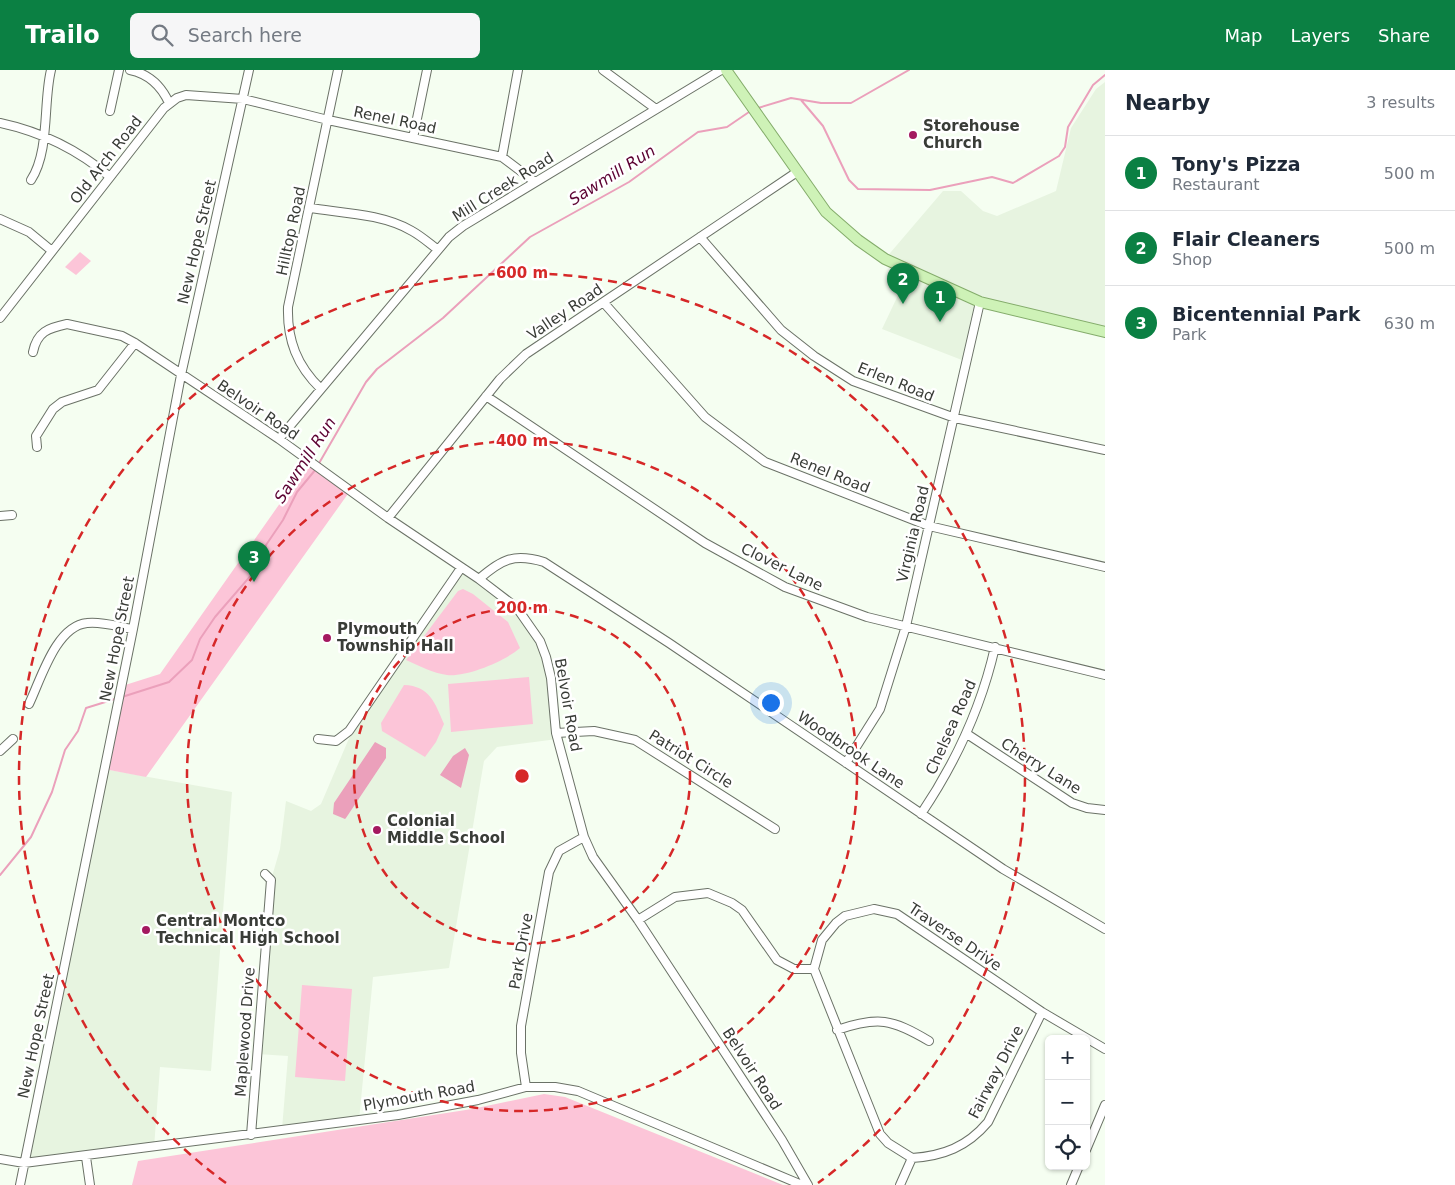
<!DOCTYPE html>
<html lang="en">
<head>
<meta charset="utf-8">
<style>
	:root { --surface:#fff; --page:#f6f6f7; --text:#1f2937; --muted:#747a83; --line:#e0e1e3; --accent:#0b8043 }
	body { margin:0; font-family:"DejaVu Sans",sans-serif; background:var(--page); color:var(--text) }
	.controls { position:absolute; right:15px; bottom:15px; display:grid; overflow:hidden; border-radius:8px; box-shadow:0 1px 4px #0004 }
	.controls button { width:45px; height:45px; display:grid; place-items:center; padding:0; border:0; border-bottom:1px solid var(--line); background:var(--surface); color:var(--text); font:25px sans-serif }
	.you { position:absolute; left:770px; top:632px; width:18px; height:18px; margin:-12px; border:4px solid #fff; border-radius:50%; background:#1a73e8; box-shadow:0 0 0 8px #1a73e833 }
	.badge { display:grid; place-items:center; width:32px; height:32px; border-radius:50%; background:var(--accent); color:#fff; font-size:16px; font-weight:700 }
	.pin { position:absolute; translate:-50% -41px; filter:drop-shadow(0 1px 2px #0008) }
	.pin::after { content:''; position:absolute; top:26px; width:18px; height:15px; background:inherit; clip-path:polygon(0 0,100% 0,50% 100%) }
	.list { margin:0; padding:0; list-style:none }
	h2 { display:flex; justify-content:space-between; align-items:center; height:65px; margin:0; padding:0 20px; font-size:21px }
	h2 small { font-size:16px; font-weight:400; color:var(--muted) }
	.list li { display:grid; grid-template-columns:32px 1fr auto; gap:15px; align-items:center; box-sizing:border-box; height:75px; padding:0 20px; border-top:1px solid var(--line) }
	.list b { display:block; font-size:19px; white-space:nowrap }
	.list p { margin:0; font-size:16px; white-space:nowrap; color:var(--muted) }
	.list em { font-size:16px; font-style:normal; color:var(--muted) }
	.icon { flex:none; width:28px; height:28px; fill:none; stroke:currentColor; stroke-width:2; stroke-linecap:round; stroke-linejoin:round }
	.map { position:relative; flex:none; width:1105px; height:1115px; overflow:hidden }
	header { display:flex; align-items:center; gap:30px; box-sizing:border-box; height:70px; padding:0 25px; background:var(--accent); color:#fff }
	header strong { font-size:24px }
	nav { display:flex; gap:28px; margin-inline-start:auto; font-size:18px }
	.search { width:350px; height:45px; background:var(--page); display:flex; align-items:center; gap:12px; box-sizing:border-box; padding:0 18px; border-radius:8px; color:var(--muted); font-size:19px }
	main { display:flex }
	aside { flex:1; background:var(--surface) }
	.map>svg:first-child { display:block }
	.built { fill:#e7f4e0 }
	.green { fill:#fcc5d8 }
	.water { fill:#eba0bb }
	.lines { fill:none; stroke-linecap:round; stroke-linejoin:round }
	.stream { stroke:#eba0bb; stroke-width:2 }
	.minor-casing { stroke:#6b7267; stroke-width:10 }
	.major-casing { stroke:#84ac6b; stroke-width:12 }
	.minor { stroke:#fff; stroke-width:8 }
	.major { stroke:#cef2b7; stroke-width:10 }
	.ring { fill:none; stroke:#d62828; stroke-width:2.5; stroke-dasharray:9 6 }
	.poi-dot { fill:#a41960; stroke:#fff; stroke-width:2 }
	.labels { text-anchor:middle; dominant-baseline:central; stroke-width:5; stroke-linejoin:round; paint-order:stroke }
	.street-label { font-size:15px; fill:#393c37; stroke:#fff }
	.poi-label { font-size:15px; font-weight:bold; fill:#393c37; stroke:#fff; text-anchor:start }
	.water-label { font-size:16px; font-style:italic; fill:#5c0232; stroke:#fff }
	.centre { fill:#d62828; stroke:#fff; stroke-width:2.5 }
	.ring-label { font-size:15px; text-anchor:middle; font-weight:bold; fill:#d62828; stroke:#fff; stroke-width:5; stroke-linejoin:round; paint-order:stroke }
</style>
</head>
<body>
<header>
<strong>Trailo</strong>
<div class="search"><svg class="icon" aria-label="search" viewBox="0 0 24 24"><circle cx="10" cy="10" r="6"/><path d="M15 15l6 6"/></svg>Search here</div>
<nav><a>Map</a><a>Layers</a><a>Share</a></nav>
</header>
<main>
<div class="map">
<svg width="1105" height="1115" viewBox="0 0 1105 1115">
	<rect width="100%" height="100%" fill="#f5fef1"/>
	<!-- built -->
	<path class="built" d="M1105,12v250l-124,-30 -14,60 -85,-33 27,-57 -24,-13 58,-68h18l22,20 14,5 59,-25 15,-63 25,-39z
		M461,498l56,40 29,49 11,82 -60,8 -13,14 -35,207 -76,9 -14,143 -77,9 6,-73 -31,-2 14,-174 9,-31 6,-48 25,10 10,-7 35,-82z
		M104,699l128,23 -21,279 -51,-4 -6,81 -130,15z"/>
	<!-- green -->
	<path class="green" d="M80,182l11,9 -15,14 -11,-8z
		M309,392l41,29 -204,286 -42,-8 18,-83 38,-12z
		M463,519l10,5 35,28 12,26c-15,13 -53,29 -73,27 -14,-2 -28,-9 -41,-15l52,-69z
		M529,607l4,47 -82,8 -3,-48z
		M404,615c26,1 31,18 40,39l-8,18 -11,15 -43,-26 -1,-8z
		M302,915l50,4 -7,92 -50,-4z
		M544,1024l21,3 218,88h-651l6,-24 334,-52z"/>
	<!-- water -->
	<path class="water" d="M375,672l11,6v10l-40,60 -1,1 -12,-5 1,-11z
		M465,678l4,7 -8,33 -21,-13 13,-19z"/>
	<g class="lines">
		<!-- stream -->
		<path class="stream" d="M801,30l22,26 26,54 9,9 72,1 62,-13 21,6 46,-27 6,-9 3,-20 25,-42 12,-10
			M758,38l33,-10 30,5h30l58,-33
			M318,395l48,-83 11,-13 66,-51 87,-81 99,-55 69,-50 29,-5 22,-15
			M122,627l47,-15 23,-22 8,-21 15,-22 50,-58 1,-14 17,-25 14,-28 19,-23
			M0,805l31,-38 21,-45 13,-42 13,-19 8,-23 29,-9"/>
		<!-- minor casing -->
		<g class="minor-casing">
			<path id="minor" d="M130,0c19,4 31,15 39,33
				M603,0l53,39
				M110,41l9,-41
				M0,53c42,9 77,26 110,54
				M413,68l14,-68
				M502,87l16,-87
				M31,110c19,-29 12,-78 20,-110
				M310,138c33,5 73,6 102,23 9,5 17,12 25,18
				M0,149l29,13 23,19
				M700,167l81,93 33,26 39,25 102,37 150,32
				M604,233l101,114 60,45 164,64 176,41
				M0,248l164,-210 13,-10 9,-3 57,4 85,21 174,37 33,25
				M33,282c4,-20 15,-24 34,-28l55,12 13,7 144,96 109,79 91,61 38,29 23,33 6,16 5,21 5,55 28,104 9,20 45,63 144,220 26,45
				M321,319c-24,-23 -34,-49 -33,-82l50,-237
				M486,326l219,147 80,44 82,30 238,58
				M279,369l170,-202 14,-11 258,-156
				M37,377l-1,-11 17,-27 9,-7 36,-12 37,-47
				M0,446l12,-1
				M388,448l112,-139 26,-25 271,-182
				M479,509c23,-20 35,-26 65,-17l125,81 334,226 102,60
				M29,634c12,-25 27,-78 58,-81 15,-2 32,4 46,6
				M556,663l38,-2 41,9 140,89
				M967,664l105,69 15,5 18,2
				M318,669l18,2 13,-10 112,-163
				M0,681l13,-12
				M846,693l34,-54 26,-83 74,-324
				M921,744c35,-52 60,-105 74,-167
				M638,850l37,-23 33,-4 24,10 10,7 35,50 17,9h20
				M837,960c41,-14 55,-11 92,11
				M526,1017l-5,-34v-27l28,-154 10,-21 25,-14
				M251,1065l20,-255 -6,-6
				M1086,1080l19,-45
				M86,1087l4,28
				M912,1088l-24,-15 -8,-9 -66,-165 8,-29 14,-17 9,-7 29,-7 23,5 145,98 63,37
				M0,1089l24,4 374,-48 80,-15 48,-13h29l23,4 224,94
				M20,1115l113,-556 48,-254 68,-305
				M900,1115l12,-27c31,-2 55,-11 76,-36l54,-110
				M1071,1115l8,-19"/>
		</g>
		<!-- major casing -->
		<g class="major-casing">
			<path id="major" d="M726,0l100,142 32,28 27,19 95,43 125,30"/>
		</g>
		<!-- minor -->
		<use href="#minor" class="minor"/>
		<!-- major -->
		<use href="#major" class="major"/>
	</g>
	<!-- distance rings -->
	<g class="ring">
		<circle cx="522" cy="706" r="168"/>
		<circle cx="522" cy="706" r="335"/>
		<path d="M226 1113A503 503 0 1 1 818 1113"/>
	</g>
	<!-- markers -->
	<g class="poi-dot">
		<circle cx="913" cy="65" r="5"/>
		<circle cx="327" cy="568" r="5"/>
		<circle cx="377" cy="760" r="5"/>
		<circle cx="146" cy="860" r="5"/>
	</g>
	<g class="labels">
		<!-- street labels -->
		<g class="street-label">
			<text transform="translate(395 50) rotate(12)">Renel Road</text>
			<text transform="translate(106 90) rotate(-52)">Old Arch Road</text>
			<text transform="translate(503 117) rotate(-32)">Mill Creek Road</text>
			<text transform="translate(291 161) rotate(-78)">Hilltop Road</text>
			<text transform="translate(197 172) rotate(-77)">New Hope Street</text>
			<text transform="translate(565 242) rotate(-34)">Valley Road</text>
			<text transform="translate(896 312) rotate(22)">Erlen Road</text>
			<text transform="translate(258 340) rotate(34)">Belvoir Road</text>
			<text transform="translate(830 403) rotate(22)">Renel Road</text>
			<text transform="translate(913 464) rotate(-77)">Virginia Road</text>
			<text transform="translate(782 497) rotate(26)">Clover Lane</text>
			<text transform="translate(117 569) rotate(-79)">New Hope Street</text>
			<text transform="translate(568 635) rotate(80)">Belvoir Road</text>
			<text transform="translate(951 657) rotate(-66)">Chelsea Road</text>
			<text transform="translate(851 680) rotate(34)">Woodbrook Lane</text>
			<text transform="translate(691 689) rotate(32)">Patriot Circle</text>
			<text transform="translate(1041 696) rotate(32)">Cherry Lane</text>
			<text transform="translate(955 867) rotate(34)">Traverse Drive</text>
			<text transform="translate(521 881) rotate(-80)">Park Drive</text>
			<text transform="translate(245 962) rotate(-86)">Maplewood Drive</text>
			<text transform="translate(36 966) rotate(-78)">New Hope Street</text>
			<text transform="translate(752 999) rotate(57)">Belvoir Road</text>
			<text transform="translate(996 1002) rotate(-63)">Fairway Drive</text>
			<text transform="translate(419 1026) rotate(-10)">Plymouth Road</text>
		</g>
		<!-- poi labels -->
		<g class="poi-label">
			<text x="923" y="56">Storehouse<tspan x="923" dy="17">Church</tspan></text>
			<text x="337" y="559">Plymouth<tspan x="337" dy="17">Township Hall</tspan></text>
			<text x="387" y="751">Colonial<tspan x="387" dy="17">Middle School</tspan></text>
			<text x="156" y="851">Central Montco<tspan x="156" dy="17">Technical High School</tspan></text>
		</g>
		<!-- water labels -->
		<g class="water-label">
			<text transform="translate(612 105) rotate(-32)">Sawmill Run</text>
			<text transform="translate(305 390) rotate(-57)">Sawmill Run</text>
		</g>
	</g>
	<circle cx="522" cy="706" r="8" class="centre"/>
	<g class="ring-label">
		<text x="522" y="208">600 m</text>
		<text x="522" y="376">400 m</text>
		<text x="522" y="543">200 m</text>
	</g>
</svg>
<div class="controls">
<button>+</button>
<button>−</button>
<button><svg class="icon" aria-label="locate" viewBox="0 0 24 24"><circle cx="12" cy="12" r="6"/><path d="M12 2v4M12 18v4M2 12h4M18 12h4"/></svg></button>
</div>
<div class="you"></div>
<div class="pin badge" style="left:940px;top:252px">1</div>
<div class="pin badge" style="left:903px;top:234px">2</div>
<div class="pin badge" style="left:254px;top:512px">3</div>
</div>
<aside>
<h2>Nearby<small>3 results</small></h2>
<ul class="list">
<li><span class="badge">1</span><div><b>Tony's Pizza</b><p>Restaurant</p></div><em>500 m</em></li>
<li><span class="badge">2</span><div><b>Flair Cleaners</b><p>Shop</p></div><em>500 m</em></li>
<li><span class="badge">3</span><div><b>Bicentennial Park</b><p>Park</p></div><em>630 m</em></li>
</ul>
</aside>
</main>
</body>
</html>
